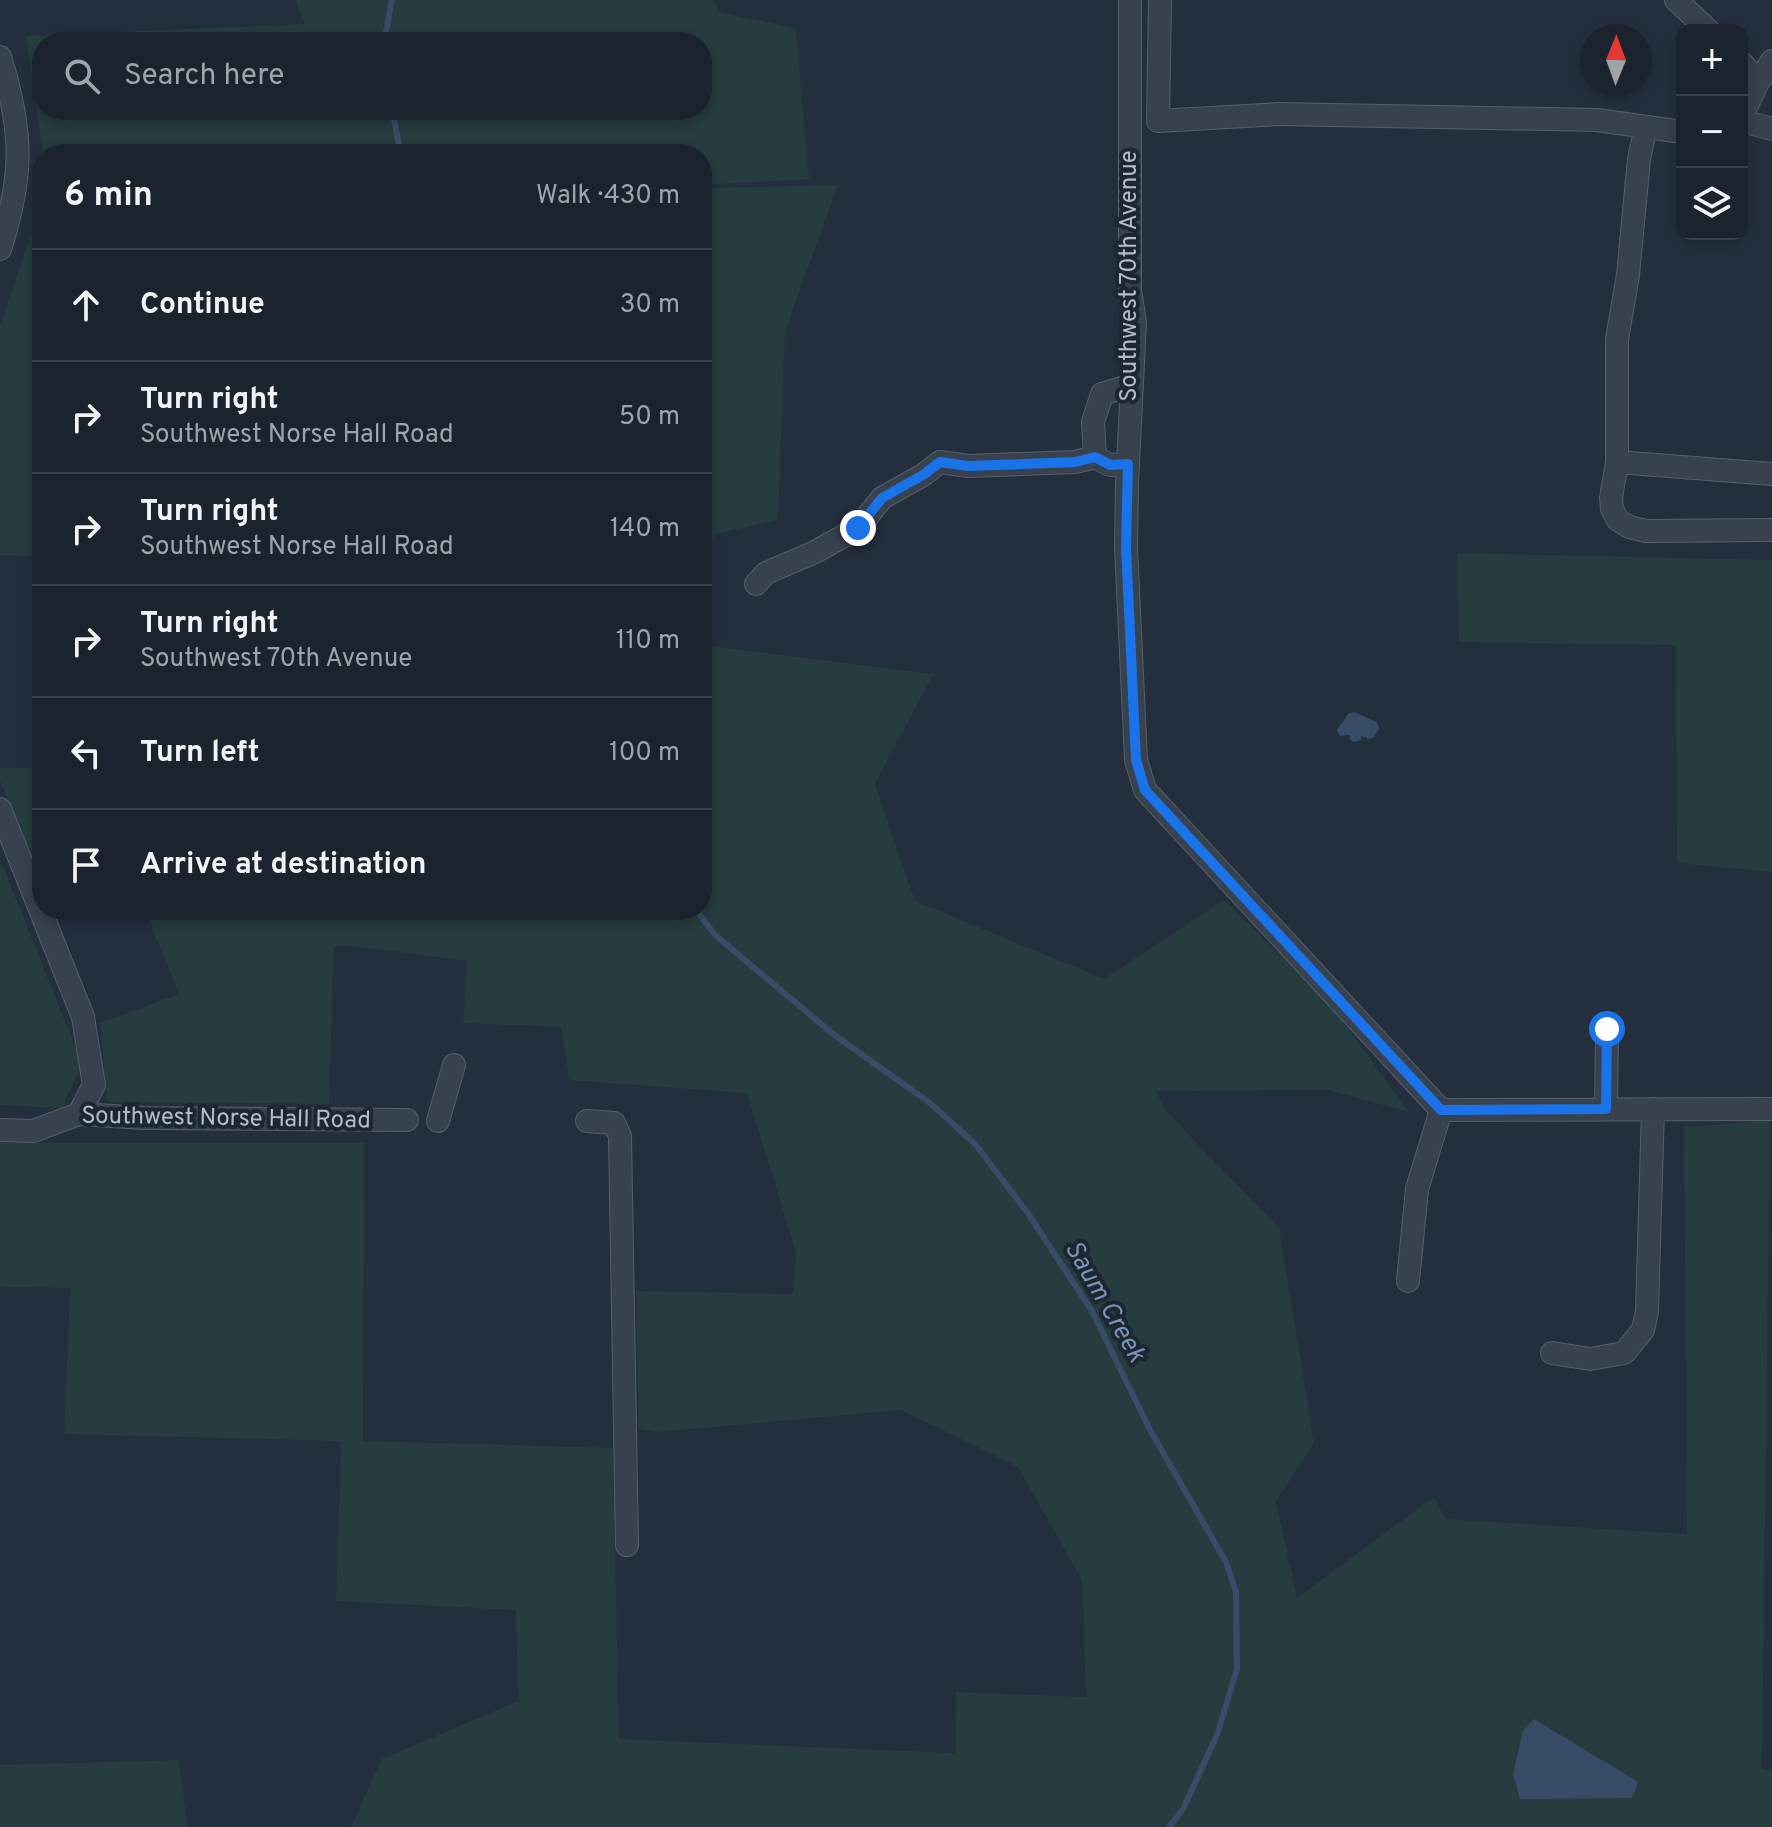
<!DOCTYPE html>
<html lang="en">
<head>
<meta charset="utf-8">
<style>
	:root { --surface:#1b232e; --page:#242b36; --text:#f1f3f6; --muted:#a0a4aa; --line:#39404a }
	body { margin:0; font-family:Overpass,sans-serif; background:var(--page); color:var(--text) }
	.controls { position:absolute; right:24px; top:24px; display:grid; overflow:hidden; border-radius:16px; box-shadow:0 4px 12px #0003 }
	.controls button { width:72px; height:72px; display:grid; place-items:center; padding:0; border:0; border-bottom:2px solid var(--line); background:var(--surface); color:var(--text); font:40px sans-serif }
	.compass { position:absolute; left:1580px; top:24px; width:72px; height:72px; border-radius:50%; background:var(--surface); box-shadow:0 4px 12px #0003; rotate:1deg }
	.stop { position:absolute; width:24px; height:24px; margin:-18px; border:6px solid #1a73e8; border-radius:50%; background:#fff }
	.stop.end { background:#1a73e8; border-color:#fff; box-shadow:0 2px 8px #0008 }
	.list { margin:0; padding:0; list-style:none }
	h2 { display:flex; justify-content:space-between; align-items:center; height:104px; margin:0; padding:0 32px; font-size:34px }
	h2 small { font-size:26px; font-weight:400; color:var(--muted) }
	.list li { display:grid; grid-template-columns:52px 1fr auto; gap:24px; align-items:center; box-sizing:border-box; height:112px; padding:0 32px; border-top:2px solid var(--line) }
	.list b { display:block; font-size:30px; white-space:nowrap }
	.list p { margin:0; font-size:26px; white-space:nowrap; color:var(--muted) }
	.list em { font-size:26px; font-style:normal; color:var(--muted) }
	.icon { flex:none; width:44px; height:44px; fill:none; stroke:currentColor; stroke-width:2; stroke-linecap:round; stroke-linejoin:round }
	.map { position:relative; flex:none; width:1772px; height:1827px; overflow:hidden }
	.search { position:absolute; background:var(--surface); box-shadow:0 4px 12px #0003; left:32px; top:32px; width:680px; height:88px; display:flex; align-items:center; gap:20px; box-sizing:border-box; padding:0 28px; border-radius:32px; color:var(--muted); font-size:30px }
	.panel { position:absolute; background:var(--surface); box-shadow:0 4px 12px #0003; left:32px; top:144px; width:680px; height:776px; border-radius:32px }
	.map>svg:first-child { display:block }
	.green { fill:#263c3f; fill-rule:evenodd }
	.water { fill:#394c67 }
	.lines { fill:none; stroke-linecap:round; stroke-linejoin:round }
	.stream { stroke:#394c67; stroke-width:6 }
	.minor-casing { stroke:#565f6c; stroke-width:24 }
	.minor { stroke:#38414e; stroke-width:22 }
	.route { stroke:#1a73e8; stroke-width:10 }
	.labels { text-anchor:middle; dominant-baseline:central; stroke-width:8; stroke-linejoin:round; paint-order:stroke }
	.street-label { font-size:24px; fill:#b4bcc9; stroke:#1d2633 }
	.water-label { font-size:26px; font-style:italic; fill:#7c92b1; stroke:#1d2633 }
</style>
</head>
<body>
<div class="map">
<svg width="1772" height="1827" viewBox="0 0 1772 1827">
	<rect width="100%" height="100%" fill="#242f3e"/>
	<!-- green -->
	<path class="green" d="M296,0h417l8,13 75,15 13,151 -107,6v-31h-659l-17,-118 279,-12zM42,42h660v68h-660z
		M838,185l-53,146 -7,189 -63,14 -13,63v-409z
		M42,200v356l-42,-1v-230z
		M1457,553l315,7v312l-95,-9 -1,-218 -217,-3z
		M702,645l231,29 -58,110 40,117 189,78 120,-79 106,104 79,108 -81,-22 -172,1 10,20 113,117 35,215 -38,58 21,97 137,-101 11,22 242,15 -3,-407 58,-4 28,-5 -8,651 10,1v57h-1421l31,-68 136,-58 -2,-91 -180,-9 5,-160 -277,-7 6,-146 -70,-1v-144h364l-1,298 250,7 6,291 336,14 1,-61 130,5 -4,-117 -64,-113 -116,-57 -245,22 -18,-3 -3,-138 157,3 3,-42 -49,-159 -178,-13 -8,-53 -98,-4 4,-62 -114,-15h-19l-5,158 -222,-2 -7,-79 79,-29 -34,-84h557z
		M0,768h42v110h-2l-40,-97z
		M2,864l80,200 -20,44 -62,-3v-240z
		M179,1760l9,67h-188v-62z"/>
	<!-- water -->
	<path class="water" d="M1354,712l23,10 2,6 -5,9 -5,2 -8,-3v4l-6,2 -5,-2v-5l-10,1 -3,-6c3,-6 8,-10 11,-16z
		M1534,1719l104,63 -6,16 -112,1 -7,-25 10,-43z"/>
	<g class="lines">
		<!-- stream -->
		<path class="stream" d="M384,42l8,-42
			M392,110l9,44
			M696,910l19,25 118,99 97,69 45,41 52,68 65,99 58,119 76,132 10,30 1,77 -20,66 -34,74 -14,18"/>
		<!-- minor casing -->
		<g class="minor-casing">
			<path id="minor" d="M1130,0v291l5,31 -8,161 -1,64 10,213 9,30 296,320 331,-1
				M1160,0l-2,121 121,-7 318,6 85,12
				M1676,0l32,30
				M0,57c11,35 20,75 17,112 -2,26 -9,55 -17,80
				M1742,63l16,19
				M1742,116l16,-34 14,-21
				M1742,121l30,8
				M1646,127l-7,32 -11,116 -11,64v123l-6,36 1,11 6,11 11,7 17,4 126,-1
				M1617,462l155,12
				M1128,464l-18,1 -15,-8 -2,-35 9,-28 30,-9
				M756,584l10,-11 49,-21 43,-24 24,-30 41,-23 17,-13 28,4 107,-4 20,-5
				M0,809l83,208 11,68 -15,29
				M1606,1109l1,-80
				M438,1121l16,-56
				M587,1121l27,2 6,13 7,409
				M0,1130l33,1 46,-17 66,4 262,2
				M1408,1281l9,-92 24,-79
				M1552,1353l38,6 34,-6 19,-23 4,-19 6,-202"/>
		</g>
		<!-- minor -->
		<use href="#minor" class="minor"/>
	</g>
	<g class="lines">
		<!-- route -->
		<path class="route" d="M858,528l24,-30 41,-23 17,-13 28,4 107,-4 20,-5 15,8 18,-1 -2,83 10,213 9,30 296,320 165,-1 1,-80"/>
	</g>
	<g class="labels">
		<!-- street labels -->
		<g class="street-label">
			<text transform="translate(1130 276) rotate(-90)">Southwest 70th Avenue</text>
			<text transform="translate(226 1119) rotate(1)">Southwest Norse Hall Road</text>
		</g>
		<!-- water labels -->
		<g class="water-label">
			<text transform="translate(1104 1302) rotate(60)">Saum Creek</text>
		</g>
	</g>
</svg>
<div class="controls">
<button>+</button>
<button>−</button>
<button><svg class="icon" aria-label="layers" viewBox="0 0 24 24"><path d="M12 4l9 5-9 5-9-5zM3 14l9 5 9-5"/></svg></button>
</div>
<svg class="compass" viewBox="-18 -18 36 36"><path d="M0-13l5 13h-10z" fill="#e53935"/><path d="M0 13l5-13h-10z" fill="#a0a4aa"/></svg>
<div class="stop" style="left:1607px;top:1029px"></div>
<div class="stop end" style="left:858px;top:528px"></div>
<div class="search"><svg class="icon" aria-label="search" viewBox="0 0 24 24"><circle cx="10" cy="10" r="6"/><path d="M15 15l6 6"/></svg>Search here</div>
<section class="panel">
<h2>6 min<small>Walk · 430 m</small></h2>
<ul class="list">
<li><svg class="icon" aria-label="ahead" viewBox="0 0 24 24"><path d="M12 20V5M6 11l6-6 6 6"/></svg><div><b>Continue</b></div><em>30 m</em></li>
<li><svg class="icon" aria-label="right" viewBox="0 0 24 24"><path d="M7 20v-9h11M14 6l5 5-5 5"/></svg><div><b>Turn right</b><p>Southwest Norse Hall Road</p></div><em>50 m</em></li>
<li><svg class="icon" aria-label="right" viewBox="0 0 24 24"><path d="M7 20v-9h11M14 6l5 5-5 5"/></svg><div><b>Turn right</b><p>Southwest Norse Hall Road</p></div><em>140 m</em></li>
<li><svg class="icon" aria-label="right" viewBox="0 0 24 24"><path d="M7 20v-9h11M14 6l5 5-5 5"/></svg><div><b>Turn right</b><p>Southwest 70th Avenue</p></div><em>110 m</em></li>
<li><svg class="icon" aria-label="left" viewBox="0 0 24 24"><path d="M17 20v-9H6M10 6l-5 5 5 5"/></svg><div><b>Turn left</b></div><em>100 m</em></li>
<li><svg class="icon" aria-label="arrive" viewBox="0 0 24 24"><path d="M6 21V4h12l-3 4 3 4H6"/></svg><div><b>Arrive at destination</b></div></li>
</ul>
</section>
</div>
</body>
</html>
